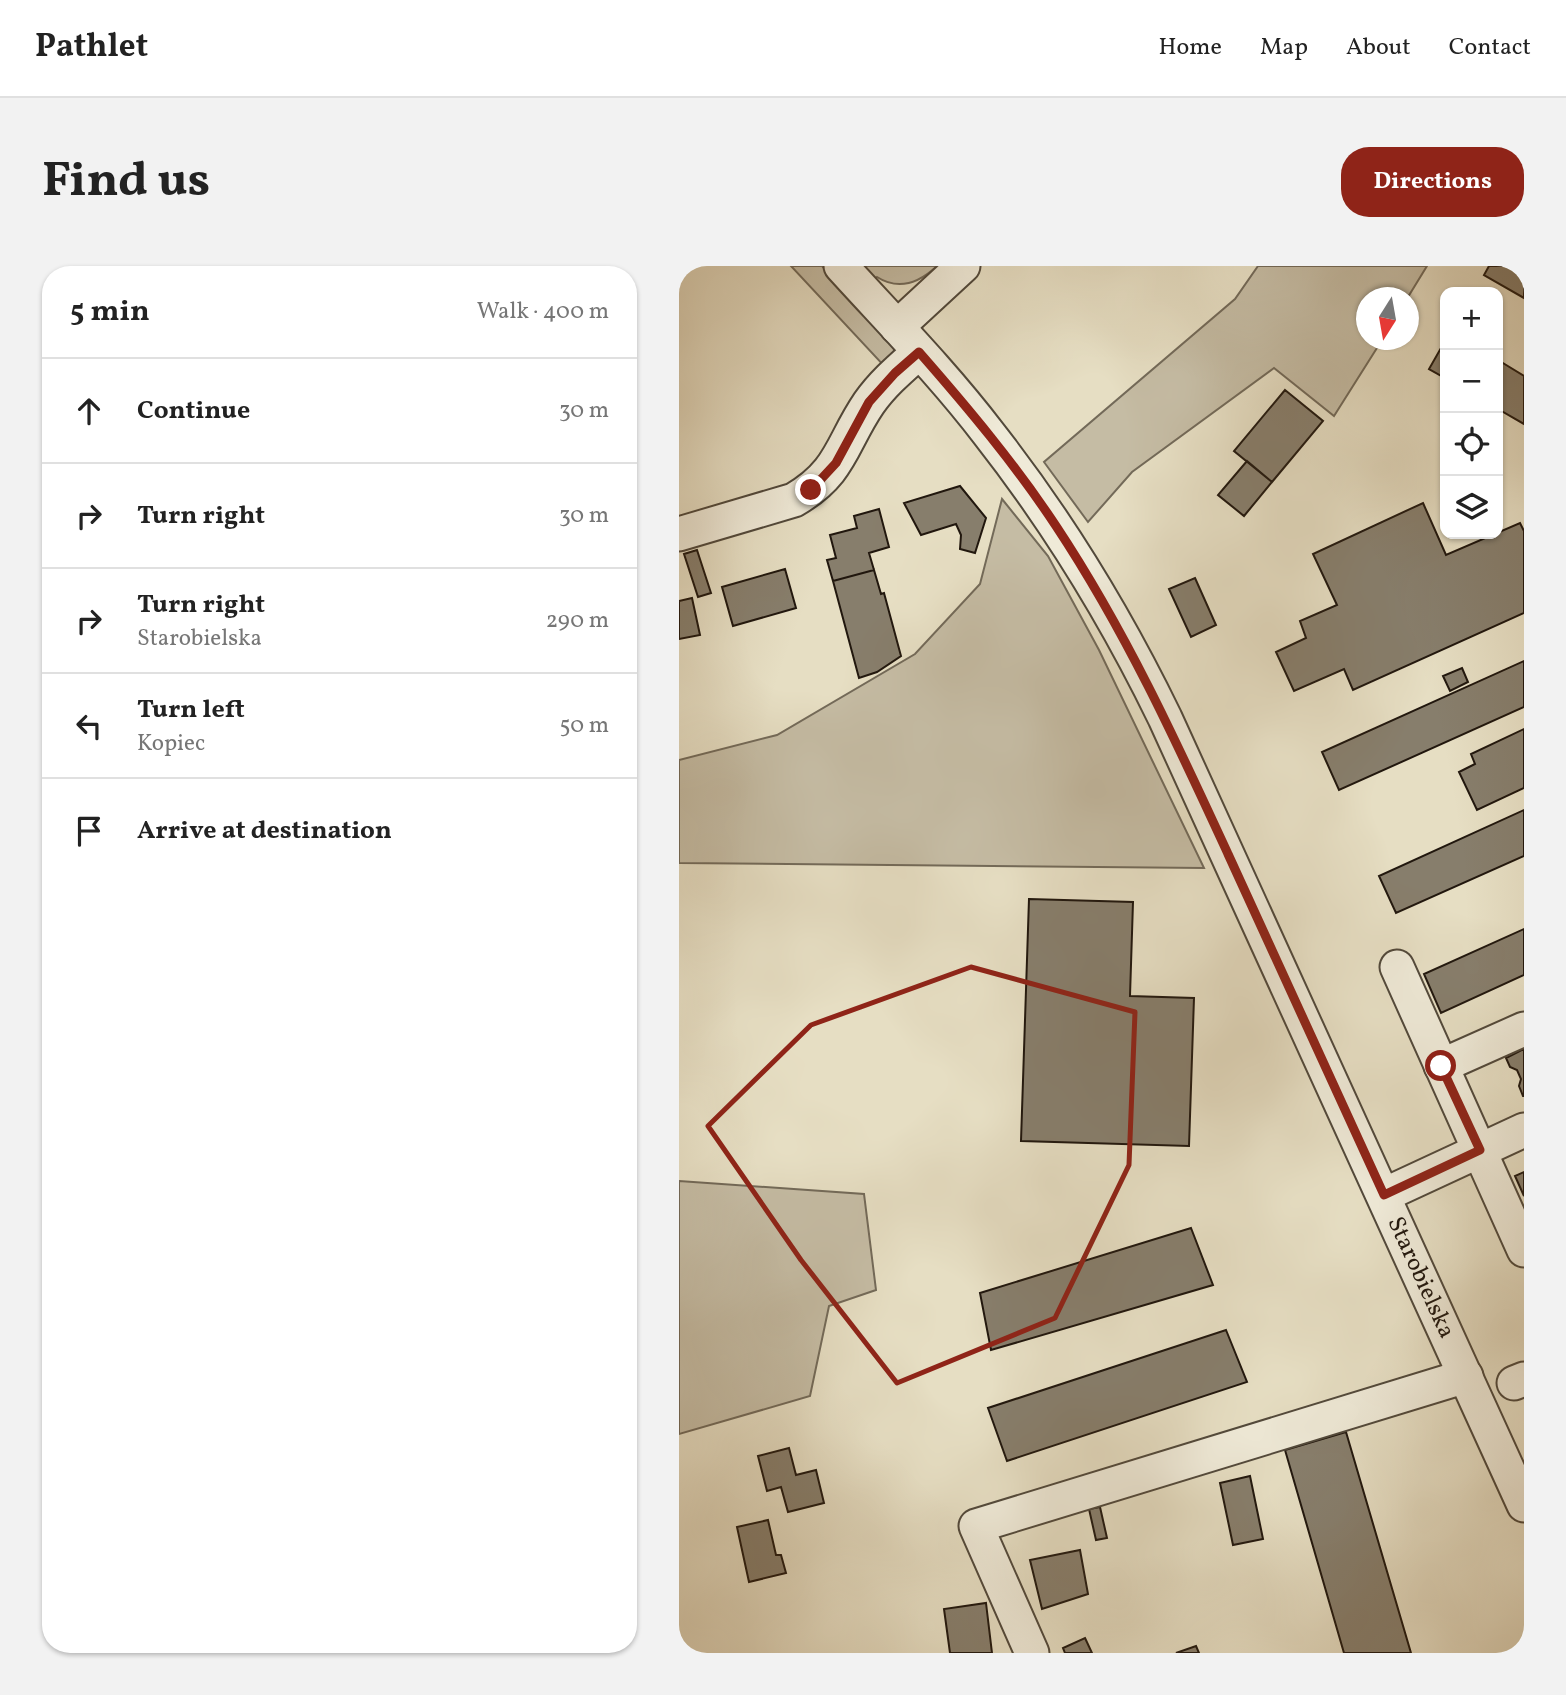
<!DOCTYPE html>
<html lang="en">
<head>
<meta charset="utf-8">
<style>
	:root { --surface:#fff; --page:#f2f2f2; --text:#222; --muted:#767676; --line:#e0e0e0; --accent:#8f2418 }
	body { margin:0; font-family:Vollkorn,serif; background:var(--page); color:var(--text) }
	.controls { position:absolute; right:21px; top:21px; display:grid; overflow:hidden; border-radius:14px; box-shadow:0 2px 5px #0004 }
	.controls button { width:63px; height:63px; display:grid; place-items:center; padding:0; border:0; border-bottom:2px solid var(--line); background:var(--surface); color:var(--text); font:35px sans-serif }
	.compass { position:absolute; left:677px; top:21px; width:63px; height:63px; border-radius:50%; background:var(--surface); box-shadow:0 2px 5px #0004; rotate:191deg }
	.stop { position:absolute; width:21px; height:21px; margin:-16px; border:5px solid #8f2418; border-radius:50%; background:#fff }
	.stop.end { background:#8f2418; border-color:#fff; box-shadow:0 2px 7px #0008 }
	.list { margin:0; padding:0; list-style:none }
	h2 { display:flex; justify-content:space-between; align-items:center; height:91px; margin:0; padding:0 28px; font-size:30px }
	h2 small { font-size:23px; font-weight:400; color:var(--muted) }
	.list li { display:grid; grid-template-columns:46px 1fr auto; gap:21px; align-items:center; box-sizing:border-box; height:105px; padding:0 28px; border-top:2px solid var(--line) }
	.list b { display:block; font-size:26px; white-space:nowrap }
	.list p { margin:0; font-size:23px; white-space:nowrap; color:var(--muted) }
	.list em { font-size:23px; font-style:normal; color:var(--muted) }
	.icon { flex:none; width:38px; height:38px; fill:none; stroke:currentColor; stroke-width:2; stroke-linecap:round; stroke-linejoin:round }
	.map { position:relative; flex:none; width:845px; height:1387px; overflow:hidden; border-radius:28px }
	header { display:flex; align-items:center; gap:42px; box-sizing:border-box; height:98px; padding:0 35px; background:var(--surface); border-bottom:2px solid var(--line) }
	header strong { font-size:33px }
	nav { display:flex; gap:38px; margin-inline-start:auto; font-size:24px }
	.intro { display:flex; align-items:center; justify-content:space-between; box-sizing:border-box; height:168px; padding:0 42px }
	h1 { margin:0; font-size:49px }
	.button { padding:18px 32px; border-radius:28px; background:var(--accent); color:#fff; font-size:24px; font-weight:700 }
	main { display:flex; gap:42px; padding:0 42px }
	aside { flex:1; background:var(--surface); border-radius:28px; box-shadow:0 2px 5px #0004 }
	.map>svg:first-child { display:block }
	.green { fill:#c5bca4; stroke:#736a59; stroke-width:2 }
	.building { fill:#877e6c; stroke:#21170e; stroke-width:2 }
	.lines { fill:none; stroke-linecap:round; stroke-linejoin:round }
	.minor-casing { stroke:#52493b; stroke-width:37 }
	.minor { stroke:#efead8; stroke-width:33 }
	.route { stroke:#8f2418; stroke-width:9 }
	.marked { fill:none; stroke:#8f2418; stroke-width:5; stroke-linejoin:round }
	.labels { text-anchor:middle; dominant-baseline:central; stroke-width:6; stroke-linejoin:round; paint-order:stroke }
	.street-label { font-size:24px; fill:#21170e; stroke:#efead8 }
</style>
</head>
<body>
<header>
<strong>Pathlet</strong>
<nav><a>Home</a><a>Map</a><a>About</a><a>Contact</a></nav>
</header>
<div class="intro"><h1>Find us</h1><a class="button">Directions</a></div>
<main>
<aside>
<h2>5 min<small>Walk · 400 m</small></h2>
<ul class="list">
<li><svg class="icon" aria-label="ahead" viewBox="0 0 24 24"><path d="M12 20V5M6 11l6-6 6 6"/></svg><div><b>Continue</b></div><em>30 m</em></li>
<li><svg class="icon" aria-label="right" viewBox="0 0 24 24"><path d="M7 20v-9h11M14 6l5 5-5 5"/></svg><div><b>Turn right</b></div><em>30 m</em></li>
<li><svg class="icon" aria-label="right" viewBox="0 0 24 24"><path d="M7 20v-9h11M14 6l5 5-5 5"/></svg><div><b>Turn right</b><p>Starobielska</p></div><em>290 m</em></li>
<li><svg class="icon" aria-label="left" viewBox="0 0 24 24"><path d="M17 20v-9H6M10 6l-5 5 5 5"/></svg><div><b>Turn left</b><p>Kopiec</p></div><em>50 m</em></li>
<li><svg class="icon" aria-label="arrive" viewBox="0 0 24 24"><path d="M6 21V4h12l-3 4 3 4H6"/></svg><div><b>Arrive at destination</b></div></li>
</ul>
</aside>
<div class="map">
<svg width="845" height="1387" viewBox="0 0 845 1387">
	<rect width="100%" height="100%" fill="#e6dec3"/>
	<filter id="stains"><feTurbulence type="fractalNoise" baseFrequency=".00286" numOctaves="4"/><feColorMatrix values="0 0 0 0 .2 0 0 0 0 .09 0 0 0 0 .02 0 0 0 .5 -.17"/></filter>
	<radialGradient id="worn" r=".72"><stop offset=".6" stop-color="#630" stop-opacity="0"/><stop offset="1" stop-color="#630" stop-opacity=".3"/></radialGradient>
	<!-- green -->
	<path class="green" d="M112,0h31l71,77c3,11 -1,16 -7,25z
		M181,0h77c-18,17 -38,25 -60,11l-3,2z
		M579,0h169l-19,31 -41,1v42h15l-48,76 -60,-48 -142,104 -44,50 -44,-60 191,-163z
		M323,233l46,57 51,94 105,218 -525,-5v-103l98,-25 138,-81 65,-70z
		M0,915l185,13 12,96 -47,16 -19,90 -131,38z"/>
	<!-- building -->
	<path class="building" d="M810,0h35v32l-40,-23z
		M766,75v37l-16,-9z
		M819,94l26,16v48l-26,-15z
		M606,124l38,31 -51,61 -38,-31z
		M568,195l25,21 -28,34 -26,-21z
		M281,220l26,32 -11,35 -15,-4 1,-14 -5,-11 -35,11 -17,-32z
		M744,237l23,52 74,-32 4,8v82l-171,77 -9,-21 -50,22 -18,-39 30,-14 -6,-17 37,-16 -24,-51z
		M200,243l10,38 -20,6 5,17 -41,11 -6,-21 9,-2 -6,-23 27,-7 -3,-12z
		M18,284l14,43 -13,4 -14,-43z
		M106,303l11,39 -63,18 -11,-39z
		M195,304l7,24 3,-1 17,63 -24,16 -18,6 -26,-97z
		M516,312l21,47 -25,12 -22,-48z
		M13,332l8,37 -21,4v-38z
		M845,395v46l-185,83 -17,-38z
		M783,402l6,14 -18,9 -7,-15z
		M845,463v59l-47,22 -18,-38 16,-8 -4,-10z
		M845,544v46l-128,57 -17,-37z
		M350,633l104,3 -3,94 64,2 -5,148 -168,-5z
		M845,663v46l-83,38 -17,-39z
		M845,783v47h-1l-4,-10 2,-7 -4,-9 -7,-3 -4,-9z
		M845,906v24l-9,-20z
		M512,962l22,57 -222,65 -11,-57z
		M547,1064l21,52 -240,79 -19,-53z
		M667,1166l65,221h-67l-59,-203z
		M110,1182l7,27 20,-5 8,33 -36,9 -7,-25 -14,4 -9,-35z
		M571,1210l13,63 -30,6 -13,-62z
		M421,1241l7,31 -11,2 -7,-31z
		M89,1254l8,35h5l5,18 -37,9 -12,-55z
		M401,1284l8,44 -46,15 -12,-49z
		M307,1337l6,50h-42l-6,-44z
		M406,1372l7,15h-27l-2,-5z
		M517,1380l3,7h-23z"/>
	<g class="lines">
		<!-- minor casing -->
		<g class="minor-casing">
			<g id="minor">
				<path id="s1" d="M162,0c50,55 103,109 148,168 69,88 127,183 176,284l359,787"/>
				<path d="M218,61l66,-61"/>
				<path d="M0,268l115,-34c48,-28 47,-56 75,-97 14,-20 32,-35 50,-51"/>
				<path d="M718,701l127,283"/>
				<path d="M762,800l83,-37"/>
				<path d="M705,929l140,-65"/>
				<path d="M835,1117l10,-4"/>
				<path d="M353,1387l-56,-127 490,-150"/>
			</g>
		</g>
		<!-- minor -->
		<use href="#minor" class="minor"/>
	</g>
	<g class="lines">
		<!-- route -->
		<path class="route" d="M132,224l25,-27 33,-61 26,-29 24,-21c49,56 96,112 137,174 69,104 120,215 172,328 52,113 104,227 156,341l96,-45 -39,-84"/>
	</g>
	<!-- marked area -->
	<path class="marked" d="M292,701l164,45 -6,153 -74,153 -158,65 -96,-123 -93,-134 103,-101z"/>
	<g class="labels">
		<!-- street labels -->
		<g class="street-label">
			<text stroke="none"><textPath href="#s1" startOffset="1174">Starobielska</textPath></text>
		</g>
	</g>
	<rect width="100%" height="100%" filter="url(#stains)"/>
	<rect width="100%" height="100%" fill="url(#worn)"/>
</svg>
<div class="controls">
<button>+</button>
<button>−</button>
<button><svg class="icon" aria-label="locate" viewBox="0 0 24 24"><circle cx="12" cy="12" r="6"/><path d="M12 2v4M12 18v4M2 12h4M18 12h4"/></svg></button>
<button><svg class="icon" aria-label="layers" viewBox="0 0 24 24"><path d="M12 4l9 5-9 5-9-5zM3 14l9 5 9-5"/></svg></button>
</div>
<svg class="compass" viewBox="-18 -18 36 36"><path d="M0-13l5 13h-10z" fill="#e53935"/><path d="M0 13l5-13h-10z" fill="#767676"/></svg>
<div class="stop" style="left:762px;top:800px"></div>
<div class="stop end" style="left:132px;top:224px"></div>
</div>
</main>
</body>
</html>
